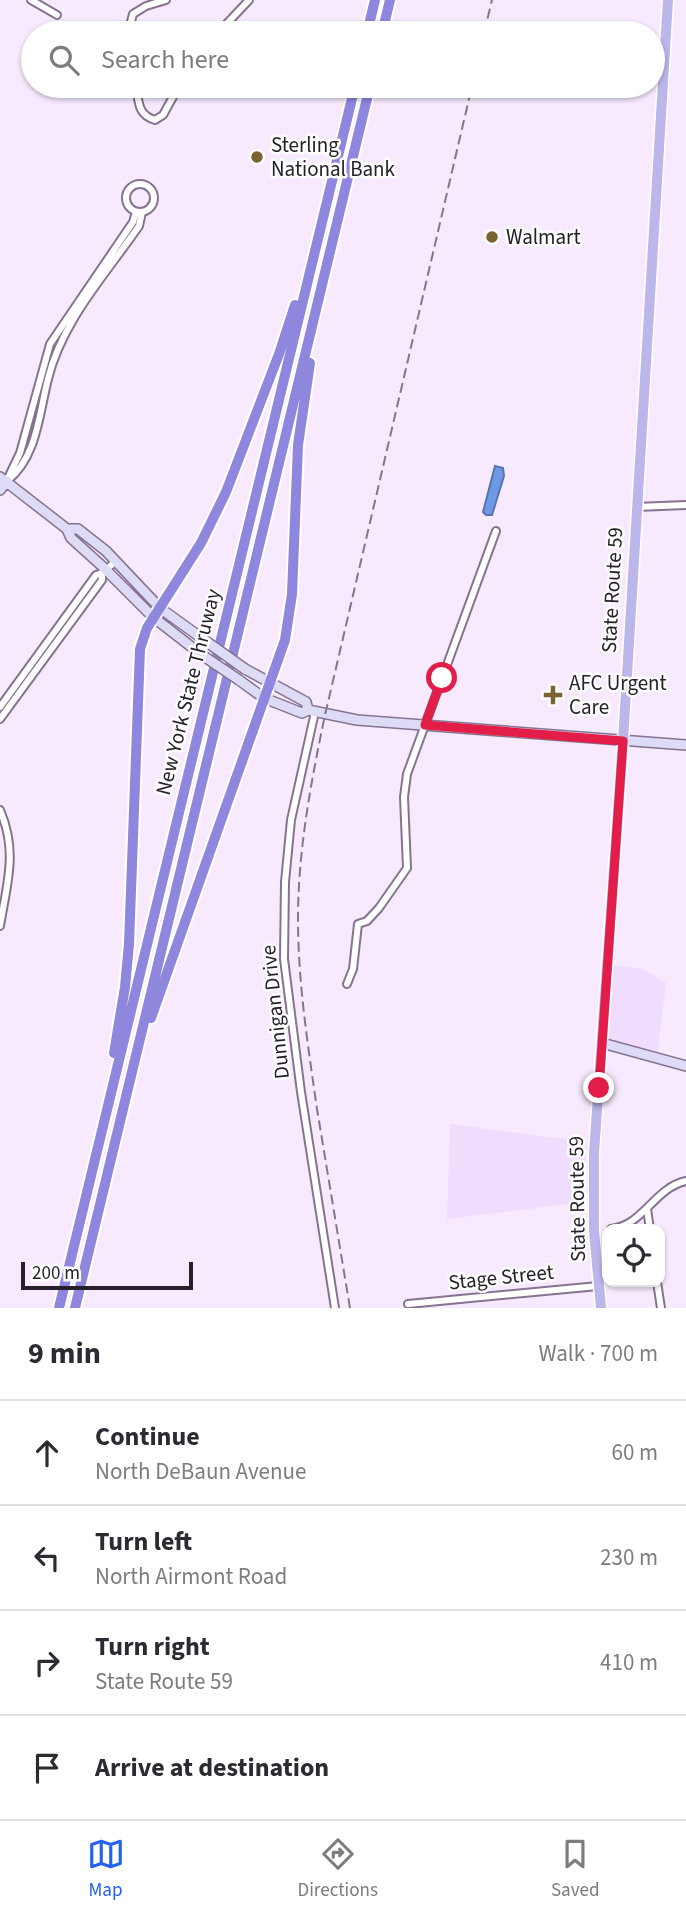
<!DOCTYPE html>
<html lang="en">
<head>
<meta charset="utf-8">
<style>
	:root { --surface:#fff; --page:#f2f2f3; --text:#2b2b33; --muted:#7c7c81; --line:#e1e1e2; --accent:#2563eb }
	body { margin:0; font-family:"Source Sans 3",sans-serif; background:var(--page); color:var(--text) }
	.controls { position:absolute; right:21px; bottom:21px; display:grid; overflow:hidden; border-radius:14px; box-shadow:0 2px 5px #0004 }
	.controls button { width:63px; height:63px; display:grid; place-items:center; padding:0; border:0; border-bottom:2px solid var(--line); background:var(--surface); color:var(--text); font:35px sans-serif }
	.scale { position:absolute; left:21px; bottom:18px; width:172px; box-sizing:border-box; padding-left:7px; border:4px solid #27202b; border-top:0; font-size:19px; line-height:24px; white-space:nowrap; color:#27202b; -webkit-text-stroke:5px #fdfdfd; paint-order:stroke }
	.stop { position:absolute; width:21px; height:21px; margin:-16px; border:5px solid #e11d48; border-radius:50%; background:#fff }
	.stop.end { background:#e11d48; border-color:#fff; box-shadow:0 2px 7px #0008 }
	.list { margin:0; padding:0; list-style:none }
	h2 { display:flex; justify-content:space-between; align-items:center; height:91px; margin:0; padding:0 28px; font-size:30px }
	h2 small { font-size:23px; font-weight:400; color:var(--muted) }
	.list li { display:grid; grid-template-columns:46px 1fr auto; gap:21px; align-items:center; box-sizing:border-box; height:105px; padding:0 28px; border-top:2px solid var(--line) }
	.list b { display:block; font-size:26px; white-space:nowrap }
	.list p { margin:0; font-size:23px; white-space:nowrap; color:var(--muted) }
	.list em { font-size:23px; font-style:normal; color:var(--muted) }
	.icon { flex:none; width:38px; height:38px; fill:none; stroke:currentColor; stroke-width:2; stroke-linecap:round; stroke-linejoin:round }
	.map { position:relative; flex:none; width:686px; height:1308px; overflow:hidden }
	.search { position:absolute; background:var(--surface); box-shadow:0 2px 5px #0004; left:21px; right:21px; top:21px; height:77px; display:flex; align-items:center; gap:18px; box-sizing:border-box; padding:0 24px; border-radius:38px; color:var(--muted); font-size:26px }
	.sheet { height:511px; background:var(--surface) }
	nav { display:flex; justify-content:space-around; align-items:center; box-sizing:border-box; height:98px; border-top:2px solid var(--line); background:var(--surface); font-size:19px; color:var(--muted) }
	nav a { display:grid; justify-items:center; gap:4px }
	nav .on { color:var(--accent) }
	.map>svg:first-child { display:block }
	.built { fill:#f0dcfc }
	.water { fill:#6e99e6; stroke:#5975ae; stroke-width:2 }
	.lines { fill:none; stroke-linecap:round; stroke-linejoin:round }
	.street-casing { stroke:#867390; stroke-width:10 }
	.secondary-casing { stroke:#867390; stroke-width:12 }
	.primary-casing { stroke:#fff; stroke-width:13 }
	.highway-casing { stroke:#fff; stroke-width:14 }
	.street { stroke:#fff; stroke-width:6 }
	.secondary { stroke:#dddbf5; stroke-width:9 }
	.primary { stroke:#bcb6eb; stroke-width:10 }
	.highway { stroke:#8f86dd; stroke-width:10 }
	.rail { stroke:#827887; stroke-width:2; stroke-dasharray:10 5; stroke-linecap:butt }
	.secondary-bridge-casing { stroke:#867390; stroke-width:12; stroke-linecap:butt }
	.secondary-bridge { stroke:#dddbf5; stroke-width:9 }
	.route { stroke:#e11d48; stroke-width:9 }
	.poi-dot { fill:#7a6333; stroke:#fdfdfd; stroke-width:2.5 }
	.labels { text-anchor:middle; dominant-baseline:central; stroke-width:5; stroke-linejoin:round; paint-order:stroke }
	.poi-label { font-size:21px; fill:#27202b; stroke:#fdfdfd; text-anchor:start }
	.street-label { font-size:21px; fill:#27202b; stroke:#fdfdfd }
</style>
</head>
<body>
<div class="map">
<svg width="686" height="1308" viewBox="0 0 686 1308">
	<rect width="100%" height="100%" fill="#f7eafe"/>
	<!-- built -->
	<path class="built" d="M611,965l32,4 23,14 -9,73 -51,-15z
		M450,1124l137,18 -4,60 -136,17z"/>
	<!-- water -->
	<path class="water" d="M495,466l8,2 1,8 -12,39h-6l-3,-3z"/>
	<g class="lines">
		<!-- street casing -->
		<g class="street-casing">
			<path id="street" d="M31,0l26,15
				M128,33l5,-19 13,-8 20,-6
				M218,33l31,-33
				M136,86c3,15 1,29 19,34l8,-5 16,-29
				M126 198a14 14 0 1 1 28 0a14 14 0 1 1-28 0Z
				M7,480l13,-27 30,-109 83,-122 3,-10
				M7,481c30,-23 32,-67 41,-102 14,-58 58,-105 91,-153l3,-14
				M636,507l50,-2
				M0,707l96,-132 6,-2 13,-11
				M315,712l-24,108 -6,62 -1,77 17,133 34,216
				M0,719l102,-139v-7
				M0,810c18,42 7,73 0,116
				M347,984l6,-15 5,-45 9,-3 12,-13 28,-40 -3,-71 3,-23 89,-243
				M647,1209l3,20
				M611,1229c33,-4 43,-41 75,-48
				M657,1282l4,26
				M408,1304l190,-18"/>
		</g>
		<!-- secondary casing -->
		<g class="secondary-casing">
			<path id="secondary" d="M0,477l67,52 4,9 31,28 51,51 49,38
				M0,490l7,-9
				M67,529h11l28,22 54,57 47,34
				M245,669l61,33 2,8
				M239,680l25,18 38,15 6,-3 49,10 329,25
				M602,1043l84,23"/>
		</g>
		<!-- primary casing -->
		<g class="primary-casing">
			<path id="primary" d="M601,1308l-7,-77v-78l29,-412 45,-741"/>
		</g>
		<!-- highway casing -->
		<g class="highway-casing">
			<path id="highway" d="M367,33l8,-33
				M382,33l8,-33
				M151,1018l134,-378 7,-46 6,-149 12,-82
				M114,1053l11,-66 4,-43 11,-295 7,-21 54,-85 25,-51 53,-138 16,-49
				M59,1308l296,-1222
				M75,1308l295,-1222"/>
		</g>
		<!-- street -->
		<use href="#street" class="street"/>
		<!-- secondary -->
		<use href="#secondary" class="secondary"/>
		<!-- primary -->
		<use href="#primary" class="primary"/>
		<!-- highway -->
		<use href="#highway" class="highway"/>
		<!-- rail -->
		<path class="rail" d="M484,33l8,-33
			M350,1308c-11,-66 -22,-133 -33,-199 -9,-63 -19,-126 -19,-190 0,-69 13,-137 27,-204l147,-629"/>
		<!-- secondary-bridge casing -->
		<g class="secondary-bridge-casing">
			<path id="secondary-bridge" d="M207,642l38,27
				M202,655l37,25"/>
		</g>
		<!-- secondary-bridge -->
		<use href="#secondary-bridge" class="secondary-bridge"/>
	</g>
	<g class="lines">
		<!-- route -->
		<path class="route" d="M442,678l-17,47 198,16 -24,347"/>
	</g>
	<!-- markers -->
	<g class="poi-dot">
		<circle cx="257" cy="157" r="7"/>
		<circle cx="492" cy="237" r="7"/>
		<path d="M549.5 684.5h7v7h7v7h-7v7h-7v-7h-7v-7h7z"/>
	</g>
	<g class="labels">
		<!-- poi labels -->
		<g class="poi-label">
			<text x="271" y="145">Sterling<tspan x="271" dy="24">National Bank</tspan></text>
			<text x="506" y="237">Walmart</text>
			<text x="569" y="683">AFC Urgent<tspan x="569" dy="24">Care</tspan></text>
		</g>
		<!-- street labels -->
		<g class="street-label">
			<text transform="translate(612 590) rotate(-87)">State Route 59</text>
			<text transform="translate(188 692) rotate(-76)">New York State Thruway</text>
			<text transform="translate(275 1012) rotate(-96)">Dunnigan Drive</text>
			<text transform="translate(577 1199) rotate(-91)">State Route 59</text>
			<text transform="translate(501 1277) rotate(-6)">Stage Street</text>
		</g>
	</g>
</svg>
<div class="controls">
<button><svg class="icon" aria-label="locate" viewBox="0 0 24 24"><circle cx="12" cy="12" r="6"/><path d="M12 2v4M12 18v4M2 12h4M18 12h4"/></svg></button>
</div>
<div class="scale">200 m</div>
<div class="stop" style="left:442px;top:678px"></div>
<div class="stop end" style="left:599px;top:1088px"></div>
<div class="search"><svg class="icon" aria-label="search" viewBox="0 0 24 24"><circle cx="10" cy="10" r="6"/><path d="M15 15l6 6"/></svg>Search here</div>
</div>
<section class="sheet">
<h2>9 min<small>Walk · 700 m</small></h2>
<ul class="list">
<li><svg class="icon" aria-label="ahead" viewBox="0 0 24 24"><path d="M12 20V5M6 11l6-6 6 6"/></svg><div><b>Continue</b><p>North DeBaun Avenue</p></div><em>60 m</em></li>
<li><svg class="icon" aria-label="left" viewBox="0 0 24 24"><path d="M17 20v-9H6M10 6l-5 5 5 5"/></svg><div><b>Turn left</b><p>North Airmont Road</p></div><em>230 m</em></li>
<li><svg class="icon" aria-label="right" viewBox="0 0 24 24"><path d="M7 20v-9h11M14 6l5 5-5 5"/></svg><div><b>Turn right</b><p>State Route 59</p></div><em>410 m</em></li>
<li><svg class="icon" aria-label="arrive" viewBox="0 0 24 24"><path d="M6 21V4h12l-3 4 3 4H6"/></svg><div><b>Arrive at destination</b></div></li>
</ul>
</section>
<nav>
<a class="on"><svg class="icon" aria-label="map" viewBox="0 0 24 24"><path d="M3 6l6-2 6 2 6-2v14l-6 2-6-2-6 2zM9 4v14M15 6v14"/></svg>Map</a>
<a><svg class="icon" aria-label="directions" viewBox="0 0 24 24"><path d="M12 3l9 9-9 9-9-9zM9 14v-3h6M13 9l2 2-2 2"/></svg>Directions</a>
<a><svg class="icon" aria-label="saved" viewBox="0 0 24 24"><path d="M7 4h10v16l-5-4-5 4z"/></svg>Saved</a>
</nav>
</body>
</html>
